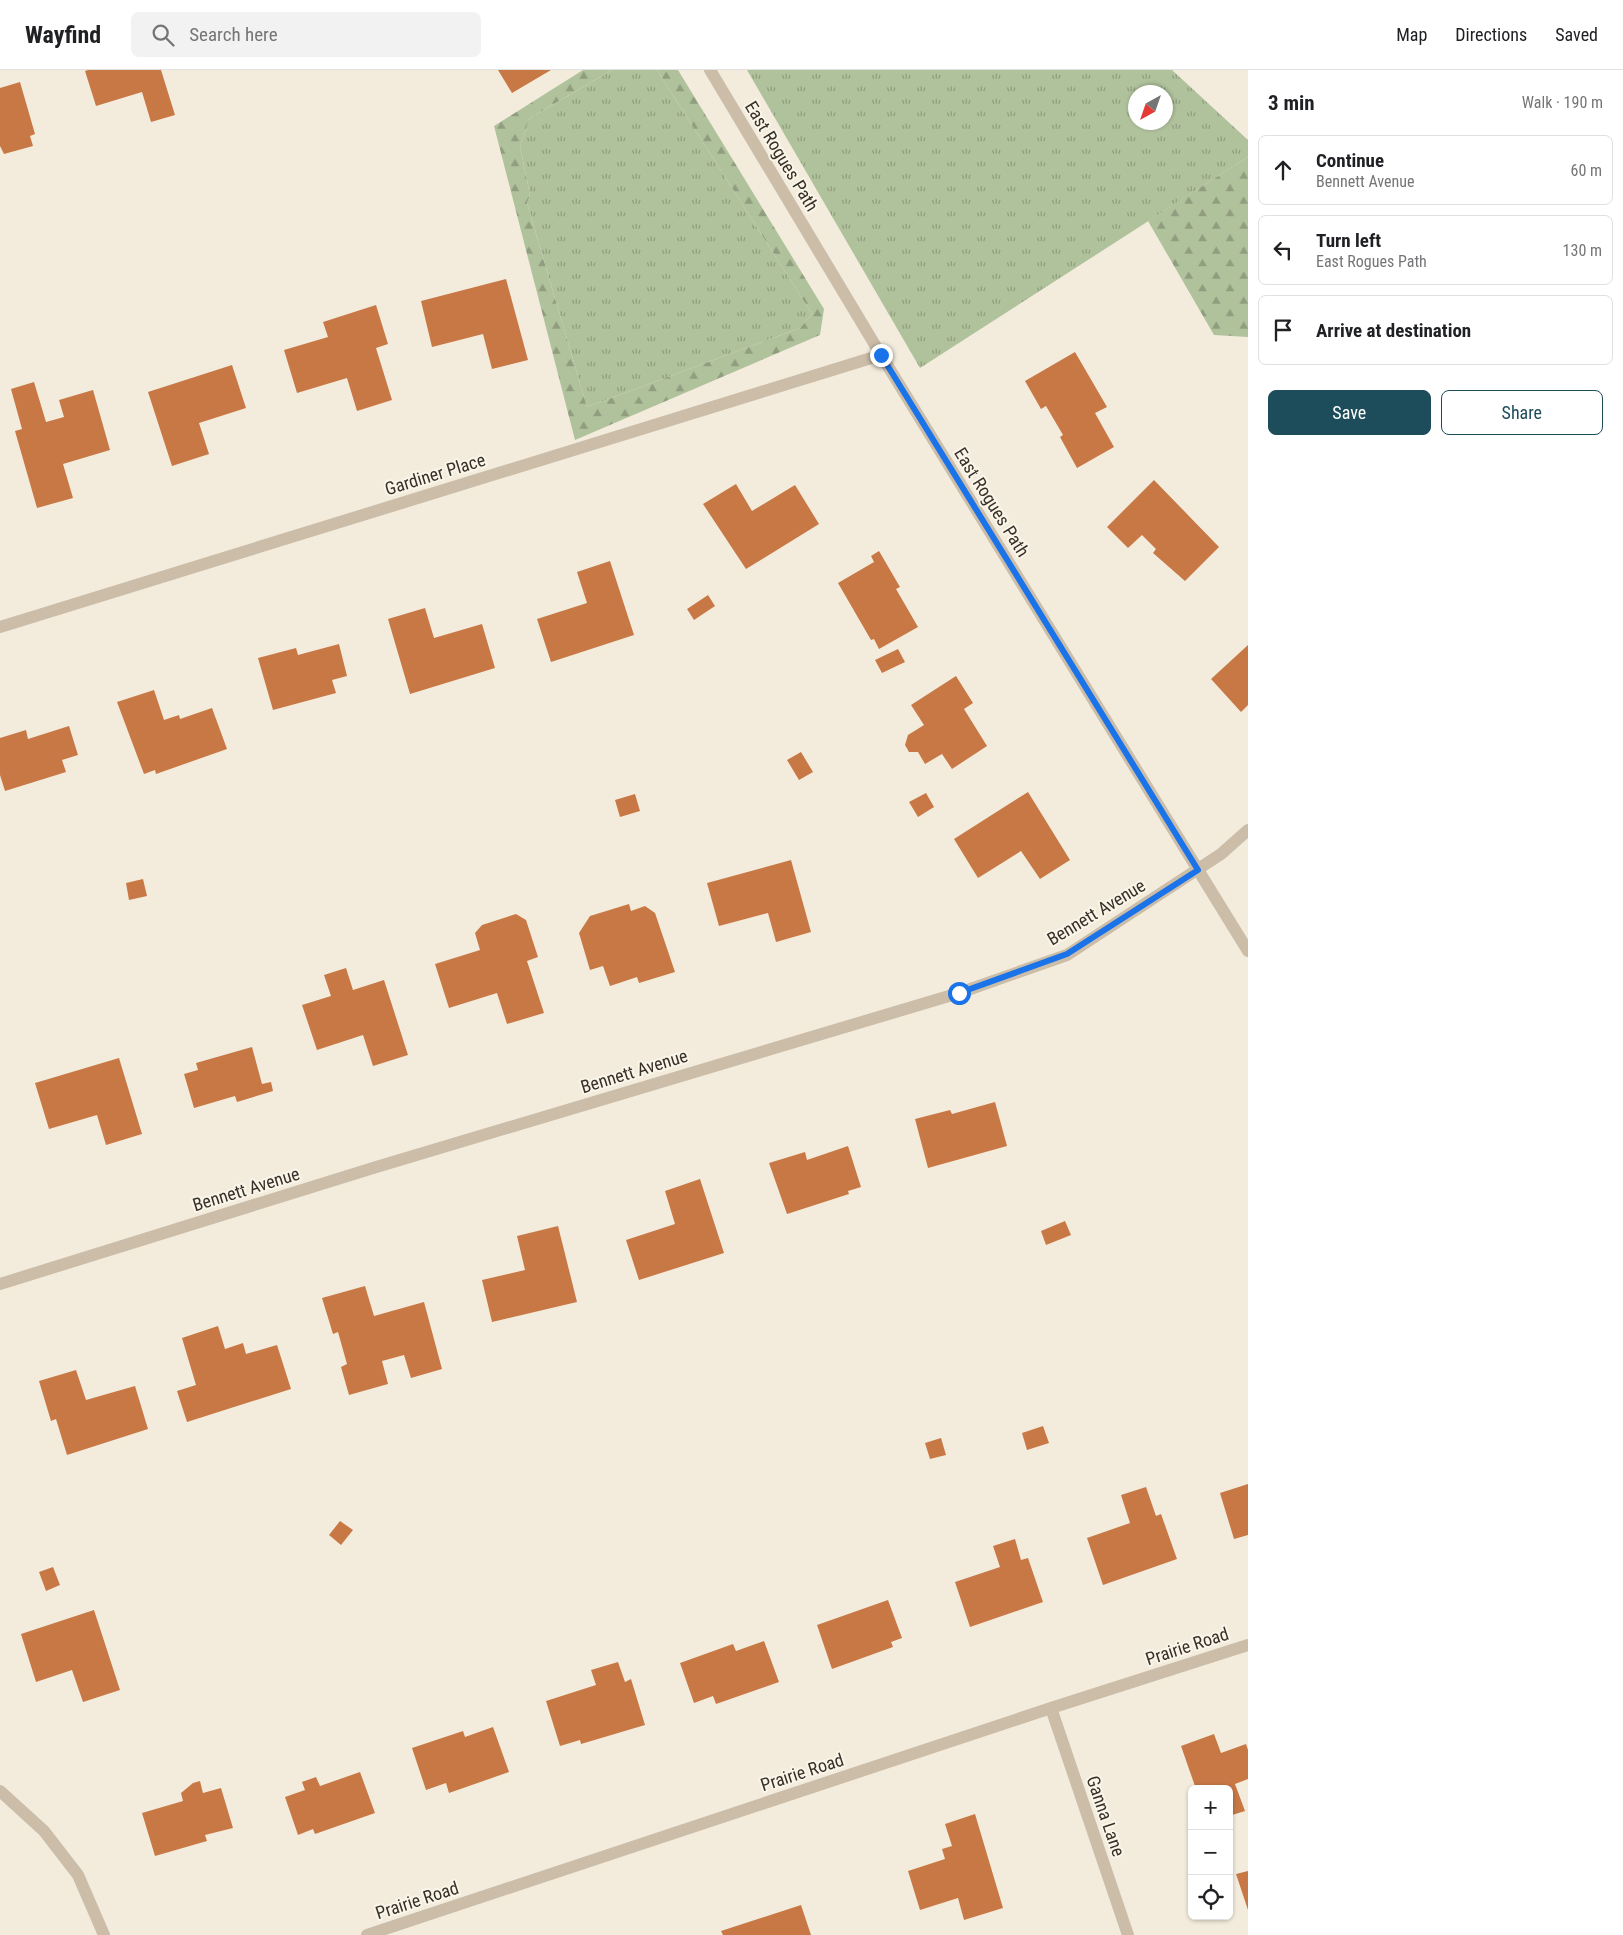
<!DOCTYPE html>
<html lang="en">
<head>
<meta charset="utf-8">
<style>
	:root { --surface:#fff; --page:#f2f2f2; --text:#202124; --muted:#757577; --line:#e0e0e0; --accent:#1d4d5a }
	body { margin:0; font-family:"Roboto Condensed",sans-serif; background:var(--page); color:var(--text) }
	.controls { position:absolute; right:15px; bottom:15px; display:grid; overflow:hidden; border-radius:8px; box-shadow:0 1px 4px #0004 }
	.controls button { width:45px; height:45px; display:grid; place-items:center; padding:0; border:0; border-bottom:1px solid var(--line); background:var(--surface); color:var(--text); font:25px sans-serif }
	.compass { position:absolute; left:1128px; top:15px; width:45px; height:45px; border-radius:50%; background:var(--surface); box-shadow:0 1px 4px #0004; rotate:220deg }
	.stop { position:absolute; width:15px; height:15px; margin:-11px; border:4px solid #1a73e8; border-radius:50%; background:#fff }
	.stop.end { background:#1a73e8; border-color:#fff; box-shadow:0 1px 5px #0008 }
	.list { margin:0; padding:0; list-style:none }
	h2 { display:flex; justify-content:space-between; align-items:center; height:65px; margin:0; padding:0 20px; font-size:21px }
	h2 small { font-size:16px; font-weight:400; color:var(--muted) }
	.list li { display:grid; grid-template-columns:32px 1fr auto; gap:15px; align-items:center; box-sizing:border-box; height:70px; margin:0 10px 10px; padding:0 10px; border:1px solid var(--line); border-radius:8px }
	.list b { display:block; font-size:19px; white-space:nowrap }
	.list p { margin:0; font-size:16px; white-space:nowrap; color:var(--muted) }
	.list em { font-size:16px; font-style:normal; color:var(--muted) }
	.actions { display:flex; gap:10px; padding:15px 20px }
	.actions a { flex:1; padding:11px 0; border:1px solid var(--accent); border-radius:8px; text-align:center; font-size:18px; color:var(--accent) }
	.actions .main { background:var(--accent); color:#fff }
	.icon { flex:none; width:28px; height:28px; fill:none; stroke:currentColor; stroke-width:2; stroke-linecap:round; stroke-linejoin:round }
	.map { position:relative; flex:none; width:1248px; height:1865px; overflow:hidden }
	header { display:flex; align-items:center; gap:30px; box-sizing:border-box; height:70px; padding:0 25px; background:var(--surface); border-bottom:1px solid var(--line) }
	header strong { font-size:24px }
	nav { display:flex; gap:28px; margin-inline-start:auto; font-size:18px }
	.search { width:350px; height:45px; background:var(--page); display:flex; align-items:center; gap:12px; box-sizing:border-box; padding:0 18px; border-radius:8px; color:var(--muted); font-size:19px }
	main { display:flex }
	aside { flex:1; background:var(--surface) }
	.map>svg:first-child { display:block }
	.grass { fill:url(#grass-tufts); fill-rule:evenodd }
	.forest { fill:url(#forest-firs) }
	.building { fill:#c87845 }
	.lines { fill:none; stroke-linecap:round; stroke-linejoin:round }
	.minor { stroke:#cbbda8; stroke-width:12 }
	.tertiary { stroke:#cbbda8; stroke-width:12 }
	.route { stroke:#1a73e8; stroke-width:6 }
	.labels { text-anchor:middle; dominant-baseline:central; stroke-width:4; stroke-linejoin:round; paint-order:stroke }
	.street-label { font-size:18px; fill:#383028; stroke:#faf5e9 }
</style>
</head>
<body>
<header>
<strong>Wayfind</strong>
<div class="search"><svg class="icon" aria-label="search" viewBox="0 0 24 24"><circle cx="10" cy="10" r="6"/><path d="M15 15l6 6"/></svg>Search here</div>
<nav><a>Map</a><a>Directions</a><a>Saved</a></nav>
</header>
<main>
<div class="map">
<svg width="1248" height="1865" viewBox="0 0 1248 1865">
	<defs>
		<pattern id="grass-tufts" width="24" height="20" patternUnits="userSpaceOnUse" patternTransform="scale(1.25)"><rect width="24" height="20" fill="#b0c29c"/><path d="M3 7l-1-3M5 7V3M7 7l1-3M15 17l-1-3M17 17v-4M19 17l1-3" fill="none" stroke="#909e7f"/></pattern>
		<pattern id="forest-firs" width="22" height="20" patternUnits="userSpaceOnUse" patternTransform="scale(1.25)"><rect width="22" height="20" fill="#b0c29c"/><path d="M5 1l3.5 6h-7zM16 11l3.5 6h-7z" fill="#909e7f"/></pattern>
	</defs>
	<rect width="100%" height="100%" fill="#f3ecdd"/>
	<!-- grass -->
	<path class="grass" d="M612,0h45l155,244 -12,14 -213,79 -60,-204 3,-8 -10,-49 10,-28z
		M747,0h425l76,70v17l-328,211zM1136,22h30v30h-30z"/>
	<!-- forest -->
	<path class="forest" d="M583,0h29l-82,48 -10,28 10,49 -3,8 60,204 213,-79 12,-14 -155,-244h21l146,239 -4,26 -245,105 -81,-314z
		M1248,87v180l-34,-2 -66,-114z"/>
	<!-- building -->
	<path class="building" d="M88,0h73l14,45 -24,7 -9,-30 -46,14 -11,-35z
		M498,0h53l-39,23z
		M20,12l15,52 -5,2 3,10 -29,8 -4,-8v-58z
		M506,209l22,81 -36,9 -9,-35 -51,13 -11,-46z
		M376,235l12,39 -12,4 16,52 -35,11 -10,-33 -50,15 -13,-43 44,-13 -5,-15z
		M1075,282l32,55 -12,6 19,34 -37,21 -17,-31 3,-2 -17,-29 -5,3 -16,-28z
		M232,295l14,43 -47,15 10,31 -37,12 -24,-74z
		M34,312l12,40 18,-5 -5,-17 34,-10 17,60 -47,14 10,34 -36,10 -22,-77 7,-2 -11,-40z
		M1154,410l65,67 -34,34 -32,-28 3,-4 -14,-14 -14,13 -21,-21z
		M736,414l16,27 43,-26 24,39 -73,45 -43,-65z
		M879,481l21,36 -4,2 22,38 -39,22 -5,-10 -3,1 -33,-57 36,-21 -3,-6z
		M610,491l24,74 -83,27 -14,-43 50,-16 -10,-31z
		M708,525l7,11 -21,14 -7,-11z
		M425,538l9,30 48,-14 13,44 -85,26 -22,-75z
		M339,574l8,32 -15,4 4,13 -63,17 -15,-52 38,-10 2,7z
		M1248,575v60l-7,7 -30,-33z
		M898,579l7,13 -23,11 -7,-13z
		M956,606l17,27 -9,6 23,37 -35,23 -10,-15 -17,10 -7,-12h-9l-4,-7 3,-10 16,-10 -13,-20z
		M154,620l10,30 15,-5 1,4 32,-11 15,41 -71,25 -1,-4 -11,4 -27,-72z
		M69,656l9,29 -16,5 4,12 -61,19 -5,-16v-37l26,-8 2,9z
		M801,682l12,20 -14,8 -12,-20z
		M1028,722l42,68 -30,19 -19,-28 -43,27 -24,-39z
		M926,723l8,14 -16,10 -9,-15z
		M635,724l5,17 -20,6 -5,-17z
		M791,790l20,72 -35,10 -8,-29 -49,13 -12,-43z
		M143,809l4,17 -18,4 -3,-17z
		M629,834l2,7 14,-5 10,7 20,59 -36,11 -2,-6 -27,9 -7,-20 -13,4 -11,-37 11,-17z
		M516,844l10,6 12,37 -11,4 17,52 -37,11 -10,-31 -48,15 -14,-44 45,-14 -5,-17 7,-8z
		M346,898l7,22 31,-10 24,75 -35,11 -10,-31 -46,15 -15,-45 29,-9 -7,-21z
		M252,977l10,37 9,-2 2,9 -36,11 -2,-6 -41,12 -10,-34 14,-4 -2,-7z
		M119,988l23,76 -36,11 -9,-30 -48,14 -14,-46z
		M995,1032l12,44 -79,22 -13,-49 35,-9 2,4z
		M848,1076l13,41 -13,4 1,3 -62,20 -18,-51 36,-11 2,8z
		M700,1109l24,74 -85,27 -13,-40 49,-16 -10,-33z
		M1065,1151l6,14 -25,10 -5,-14z
		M558,1156l19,76 -85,20 -10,-42 43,-10 -8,-34z
		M365,1216l9,30 50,-14 18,67 -31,9 -7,-23 -22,6 6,23 -39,11 -8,-28 6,-3 -9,-32 -5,2 -11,-36z
		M218,1256l7,23 18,-6 3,11 31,-9 14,44 -104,33 -10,-31 19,-6 -14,-47z
		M76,1300l10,30 49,-14 13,43 -81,26 -11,-36 -5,2 -12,-40z
		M1043,1356l6,17 -22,7 -5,-17z
		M941,1368l5,17 -16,4 -5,-16z
		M1248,1414v51l-14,4 -14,-46z
		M1146,1417l10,29 5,-2 16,45 -74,26 -16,-47 43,-15 -9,-28z
		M340,1451l13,9 -12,15 -12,-10z
		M1015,1469l6,21 7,-2 15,44 -73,25 -15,-45 45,-15 -7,-21z
		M53,1497l7,18 -14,6 -7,-19z
		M888,1530l14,38 -11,4 2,5 -61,22 -15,-44z
		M94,1540l26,80 -37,12 -11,-32 -36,12 -15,-48z
		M764,1571l15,41 -63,22 -3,-8 -19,7 -14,-40 53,-19 3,7z
		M618,1592l7,20 6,-3 14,46 -64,19 -1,-4 -20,6 -14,-45 50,-16 -5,-15z
		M493,1657l16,45 -60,21 -3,-10 -20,7 -14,-42 51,-17 2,6z
		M1214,1664l7,19 25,-9 2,6v29l-13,5 10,27 -16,5v-27h-33l-15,-43z
		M360,1702l15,41 -60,21 -2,-5 -15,6 -13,-38 20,-7 -3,-8 14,-5 4,9z
		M200,1711l3,12 18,-5 12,40 -28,7 2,6 -52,15 -13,-43 41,-12 -2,-8 12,-10z
		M975,1744l28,94 -39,12 -6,-22 -38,12 -12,-39 37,-12 -3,-10 10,-3 -7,-22z
		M1248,1801v39l-12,-36z
		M801,1835l10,30h-88l-2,-4z"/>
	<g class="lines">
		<!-- minor -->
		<path class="minor" d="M0,557l881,-272
			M0,1214l373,-116 586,-175 108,-38 154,-101 27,-24
			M1051,1638l77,227
			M0,1721l44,40 34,44 26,60
			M367,1865l684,-227 197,-63"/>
		<!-- tertiary -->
		<path class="tertiary" d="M710,0l171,285 367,596"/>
	</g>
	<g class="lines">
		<!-- route -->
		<path class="route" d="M881,285l317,515 -131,84 -108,39"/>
	</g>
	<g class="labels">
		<!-- street labels -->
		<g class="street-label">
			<text transform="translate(782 86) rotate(59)">East Rogues Path</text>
			<text transform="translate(435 404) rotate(-17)">Gardiner Place</text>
			<text transform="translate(992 432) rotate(58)">East Rogues Path</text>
			<text transform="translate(1096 842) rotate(-31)">Bennett Avenue</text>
			<text transform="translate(634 1001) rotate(-17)">Bennett Avenue</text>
			<text transform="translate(246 1119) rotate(-17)">Bennett Avenue</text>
			<text transform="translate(1187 1576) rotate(-18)">Prairie Road</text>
			<text transform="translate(802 1702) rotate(-18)">Prairie Road</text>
			<text transform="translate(1106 1746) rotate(71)">Ganna Lane</text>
			<text transform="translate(417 1830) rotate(-18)">Prairie Road</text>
		</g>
	</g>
</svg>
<div class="controls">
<button>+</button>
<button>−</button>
<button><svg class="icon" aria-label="locate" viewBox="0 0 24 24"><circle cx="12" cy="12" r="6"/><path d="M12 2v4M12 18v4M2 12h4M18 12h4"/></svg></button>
</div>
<svg class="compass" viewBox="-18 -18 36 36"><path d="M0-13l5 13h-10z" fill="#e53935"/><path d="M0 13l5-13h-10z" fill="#757577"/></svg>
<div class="stop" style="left:959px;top:923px"></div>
<div class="stop end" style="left:881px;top:285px"></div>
</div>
<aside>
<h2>3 min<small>Walk · 190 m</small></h2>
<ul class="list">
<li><svg class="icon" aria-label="ahead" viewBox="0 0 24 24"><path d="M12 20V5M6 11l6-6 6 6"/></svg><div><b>Continue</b><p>Bennett Avenue</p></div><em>60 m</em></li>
<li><svg class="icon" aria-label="left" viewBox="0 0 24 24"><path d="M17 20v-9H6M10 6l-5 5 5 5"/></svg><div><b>Turn left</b><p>East Rogues Path</p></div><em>130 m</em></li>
<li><svg class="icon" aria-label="arrive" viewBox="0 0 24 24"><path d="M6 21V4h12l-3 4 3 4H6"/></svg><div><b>Arrive at destination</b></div></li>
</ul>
<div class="actions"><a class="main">Save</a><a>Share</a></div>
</aside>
</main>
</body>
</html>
